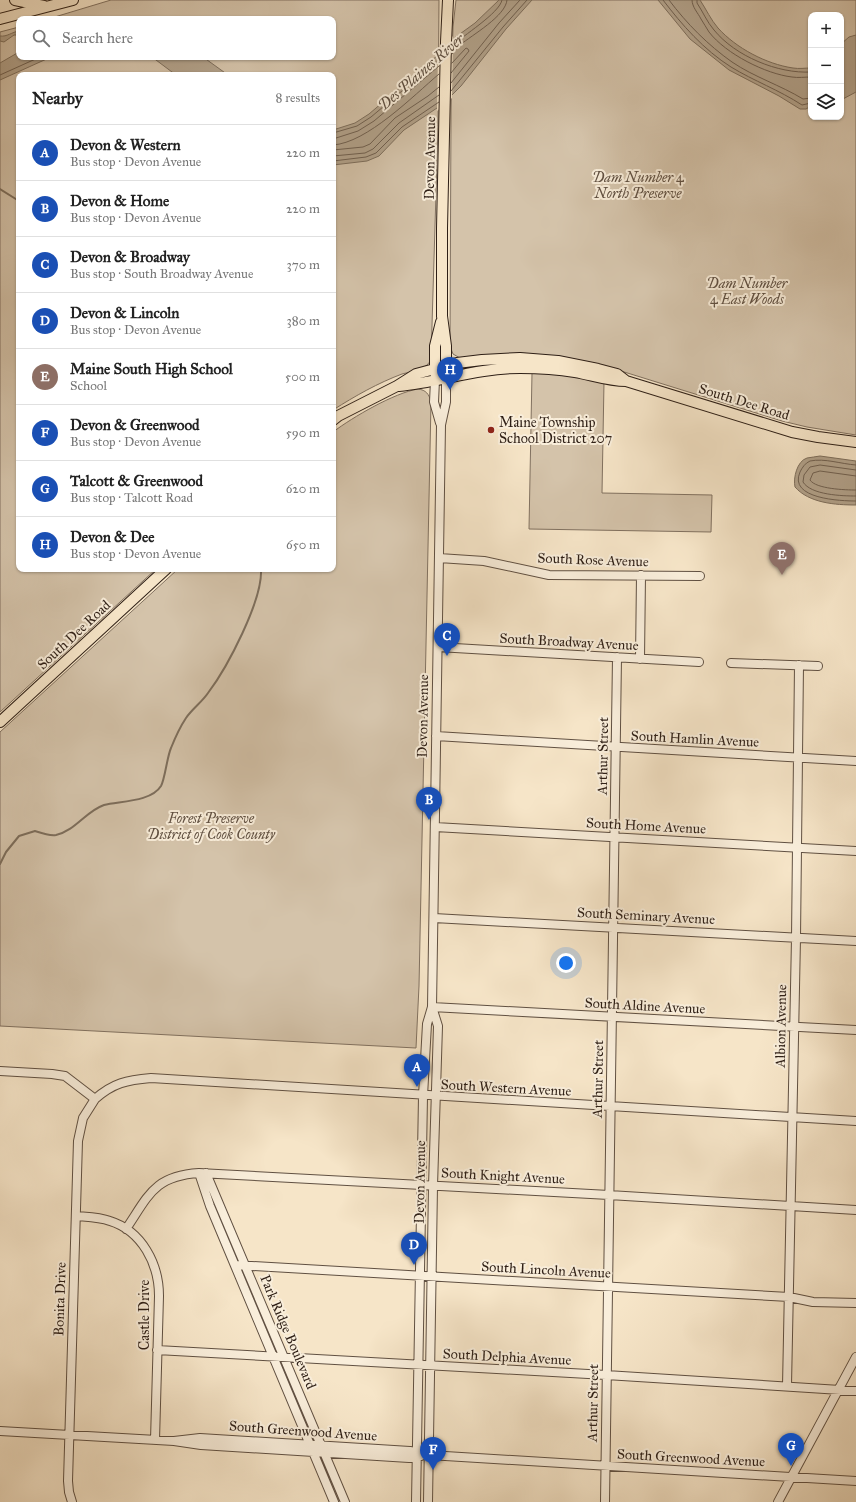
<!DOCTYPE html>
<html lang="en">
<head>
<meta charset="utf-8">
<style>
	:root { --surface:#fff; --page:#f2f2f2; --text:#222; --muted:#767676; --line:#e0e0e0; --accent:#b45309 }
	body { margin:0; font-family:"IM FELL Great Primer",serif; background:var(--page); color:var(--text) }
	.controls { position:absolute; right:12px; top:12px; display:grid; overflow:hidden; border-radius:8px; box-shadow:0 1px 3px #0004 }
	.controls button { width:36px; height:36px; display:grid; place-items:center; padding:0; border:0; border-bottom:1px solid var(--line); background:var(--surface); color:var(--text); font:20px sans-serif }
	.you { position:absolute; left:566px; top:963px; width:14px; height:14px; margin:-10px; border:3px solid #fff; border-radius:50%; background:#1a73e8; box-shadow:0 0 0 6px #1a73e833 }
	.badge { display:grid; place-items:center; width:26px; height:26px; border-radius:50%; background:var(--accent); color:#fff; font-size:13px; font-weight:700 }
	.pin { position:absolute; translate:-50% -33px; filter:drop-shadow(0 1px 2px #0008) }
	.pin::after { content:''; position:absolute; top:21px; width:14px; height:12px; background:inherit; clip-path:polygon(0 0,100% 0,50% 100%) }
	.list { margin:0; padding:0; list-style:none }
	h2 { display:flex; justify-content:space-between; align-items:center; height:52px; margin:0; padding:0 16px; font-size:17px }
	h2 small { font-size:13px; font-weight:400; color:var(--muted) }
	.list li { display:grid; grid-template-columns:26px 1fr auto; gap:12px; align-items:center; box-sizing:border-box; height:56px; padding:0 16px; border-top:1px solid var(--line) }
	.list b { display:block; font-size:15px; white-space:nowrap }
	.list p { margin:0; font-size:13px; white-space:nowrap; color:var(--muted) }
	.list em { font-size:13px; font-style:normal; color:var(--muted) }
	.icon { flex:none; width:22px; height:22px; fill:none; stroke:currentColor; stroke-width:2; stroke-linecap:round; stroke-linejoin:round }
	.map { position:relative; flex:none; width:856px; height:1502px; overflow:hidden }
	.search { position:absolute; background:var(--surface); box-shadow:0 1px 3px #0004; left:16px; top:16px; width:320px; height:44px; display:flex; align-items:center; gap:10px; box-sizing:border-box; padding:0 14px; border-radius:8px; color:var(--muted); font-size:15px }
	.panel { position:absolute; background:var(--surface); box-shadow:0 1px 3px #0004; left:16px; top:72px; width:320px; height:500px; border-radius:8px }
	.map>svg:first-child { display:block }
	.green { fill:#d4c3aa; stroke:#817160; fill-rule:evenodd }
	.water { fill:#b2a28b; stroke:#7d6e5c }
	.pier { fill:#f6e5c8 }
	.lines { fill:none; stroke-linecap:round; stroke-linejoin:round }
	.shore { stroke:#706050; stroke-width:1 }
	.stream { stroke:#7d6e5c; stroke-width:2 }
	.minor-casing { stroke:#605042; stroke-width:10 }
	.major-casing { stroke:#2e1f16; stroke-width:12 }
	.minor { stroke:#f9eedb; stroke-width:8 }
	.major { stroke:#f6e5c8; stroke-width:10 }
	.poi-dot { fill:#8f2418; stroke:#f9eedb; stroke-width:1.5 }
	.labels { text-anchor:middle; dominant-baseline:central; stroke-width:4; stroke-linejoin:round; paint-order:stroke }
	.street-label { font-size:14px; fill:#2e1f16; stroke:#f9eedb }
	.park-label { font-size:14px; font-style:italic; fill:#605042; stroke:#f9eedb }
	.poi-label { font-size:14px; fill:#2e1f16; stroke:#f9eedb; text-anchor:start }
	.water-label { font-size:15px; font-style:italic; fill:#5c4d3f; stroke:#f9eedb }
</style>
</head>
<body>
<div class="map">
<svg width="856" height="1502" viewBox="0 0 856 1502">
	<rect width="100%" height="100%" fill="#f6e5c8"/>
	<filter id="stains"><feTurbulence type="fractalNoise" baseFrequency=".005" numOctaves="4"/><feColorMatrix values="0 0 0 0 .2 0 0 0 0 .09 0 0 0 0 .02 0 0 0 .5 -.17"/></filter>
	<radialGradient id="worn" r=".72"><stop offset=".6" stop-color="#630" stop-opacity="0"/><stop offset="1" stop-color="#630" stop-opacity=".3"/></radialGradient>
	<!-- green -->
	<path class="green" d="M111,0h328l-1,126 -7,233c-4,11 -18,12 -29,15 -24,9 -47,22 -69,36v-335h-314v494h137l-156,143v-680l19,-5v30h314v-38h-285z
		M456,0h400v435l-49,-8 -25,-6 -161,-50 -161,-13 -7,-4 -3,-8 1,-236 2,-83zM811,15h30v102h-30z
		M532,373l28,1 44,8 -2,111 110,2 -1,37 -182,-3z
		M418,389c8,1 11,5 13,13l-12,584 -3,62 -416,-22v-294l178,-163h155v-137c20,-15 61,-39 85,-43z"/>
	<!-- water -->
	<path class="water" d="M499,0h33l-26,29 -45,57 -9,9 -15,13 -33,22 -25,26 -12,5 -34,4v-35l22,-7 14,-9 69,-59 15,-16 22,-16z
		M658,0h42c6,9 11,20 18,28 18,20 48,36 75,40 6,1 12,0 18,0v38l-5,3h-6l-21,-13 -50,-26 -39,-31z
		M19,31v4h-5l-10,7 -4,-1v-5c7,1 12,-4 19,-5z
		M856,35v57l-15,8v-56l8,-7z
		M19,52v5h32l-51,23v-17z
		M152,57h51l25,18h-52z
		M820,456l36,5v44c-21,0 -47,-2 -61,-18 -2,-9 2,-26 12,-29 4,-1 9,-1 13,-2z"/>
	<!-- pier -->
	<path class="pier" d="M453,36l-1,62 -15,13 1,-59z"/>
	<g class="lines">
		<!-- shore -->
		<path class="shore" d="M663,0c19,25 41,50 68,67 23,14 48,23 71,38l9,-2
			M669,0c18,24 39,45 63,62 22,15 48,23 71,37l8,-1
			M692,0c0,7 6,13 9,19 3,4 5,9 8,13 17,22 57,42 83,45 6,1 13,0 19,0
			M697,0v3c6,9 10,19 17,27 21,26 64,44 97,42
			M452,46c10,-10 48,-33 50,-46
			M452,54c3,-3 5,-7 8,-9 12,-10 46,-29 47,-45
			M451,73l18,-22 -1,-2 -2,-1 -14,15
			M0,75l40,-18
			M451,83l48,-60 21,-23
			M451,91l52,-64 24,-27
			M333,133l24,-7 14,-9 69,-58
			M333,139l25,-8 16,-10 65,-55
			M333,145c34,-2 80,-49 106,-71
			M333,150l30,-3 7,-3 25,-26 33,-22 11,-9
			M333,156l32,-3 8,-4 26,-26 40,-28
			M333,161l33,-4 10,-4 26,-26 37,-25
			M856,465c-15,-1 -31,-7 -46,-4 -5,2 -8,7 -10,11 -12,27 41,29 56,29
			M856,470l-36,-5 -10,2 -6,8 -1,7c8,13 39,14 53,14
			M856,476l-36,-5 -7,2 -3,7c6,9 35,10 46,10"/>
		<!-- stream -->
		<path class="stream" d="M0,189l19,12
			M0,864l6,-12 13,-16 16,-5c6,2 14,5 21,4 19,-4 30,-24 48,-30 16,-4 47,-3 57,-19 4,-7 6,-29 10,-38 4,-10 9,-21 15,-30 6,-9 16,-16 22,-25 19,-25 55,-93 53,-124"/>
		<!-- minor casing -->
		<g class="minor-casing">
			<path id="minor" d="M435,380l-1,22 6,21
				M439,558l45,3 65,14 151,1
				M438,647l261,15
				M640,659l1,-84
				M731,663l87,3
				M436,736l420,25
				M435,827l421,24
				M434,918l422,23
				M432,1007l424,23
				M0,1071l52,3 13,2 30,23c18,-16 32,-19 56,-21l705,43
				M199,1173l11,33 124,296
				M206,1173l139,329
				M76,1216c11,1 23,1 34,5 32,10 49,43 49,75l-4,144
				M126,1229c23,-34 28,-53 73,-56l410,22 247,15
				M235,1265l554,32 24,5 43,1
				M157,1350l449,25 250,16
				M787,1386l9,-448 3,-273
				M0,1431l174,10 27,4 208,13 12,-2
				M174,1441l26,-3 210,13 19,4 427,26
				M72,1502l-3,-10 -1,-11 10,-340 5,-23 12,-19
				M416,1502l7,-406 4,-72 5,-17 9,-582 5,-23v-24
				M428,1502l5,-316 5,-160 -6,-19
				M605,1502l12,-845
				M778,1502l78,-145"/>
		</g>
		<!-- major casing -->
		<g class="major-casing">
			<path id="major" d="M15,0l29,6
				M0,19l73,-19
				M435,373v-27l6,-24
				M446,378v-32l-4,-30v-88l4,-186 2,-42
				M399,386c41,-4 78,-18 121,-18 18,0 37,1 55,4 17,3 33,9 51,9
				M333,420l5,-4 59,-30 19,-12 41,-11 25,-3 38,-2 38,3 40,8 19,5 9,7 166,51 26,5 38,5
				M0,722l166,-153"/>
		</g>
		<!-- minor -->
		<use href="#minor" class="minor"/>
		<!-- major -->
		<use href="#major" class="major"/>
	</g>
	<!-- markers -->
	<circle class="poi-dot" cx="491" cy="430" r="4"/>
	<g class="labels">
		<!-- street labels -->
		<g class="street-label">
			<text transform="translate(430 158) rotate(-89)">Devon Avenue</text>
			<text transform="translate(744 402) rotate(17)">South Dee Road</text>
			<text transform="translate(593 560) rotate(2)">South Rose Avenue</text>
			<text transform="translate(74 635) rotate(-43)">South Dee Road</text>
			<text transform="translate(569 642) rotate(3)">South Broadway Avenue</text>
			<text transform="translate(423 716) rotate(-89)">Devon Avenue</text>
			<text transform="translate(695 739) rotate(3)">South Hamlin Avenue</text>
			<text transform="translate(603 756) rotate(-89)">Arthur Street</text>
			<text transform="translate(646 826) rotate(3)">South Home Avenue</text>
			<text transform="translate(646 916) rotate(3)">South Seminary Avenue</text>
			<text transform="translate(645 1006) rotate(3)">South Aldine Avenue</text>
			<text transform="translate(781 1026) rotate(-89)">Albion Avenue</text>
			<text transform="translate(598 1079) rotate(-89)">Arthur Street</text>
			<text transform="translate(506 1088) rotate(3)">South Western Avenue</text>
			<text transform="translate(503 1176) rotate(3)">South Knight Avenue</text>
			<text transform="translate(420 1182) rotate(-89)">Devon Avenue</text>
			<text transform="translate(546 1270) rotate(3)">South Lincoln Avenue</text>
			<text transform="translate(60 1299) rotate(-88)">Bonita Drive</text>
			<text transform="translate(144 1315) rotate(-90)">Castle Drive</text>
			<text transform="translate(288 1332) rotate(67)">Park Ridge Boulevard</text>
			<text transform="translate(507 1357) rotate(3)">South Delphia Avenue</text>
			<text transform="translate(593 1403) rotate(-89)">Arthur Street</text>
			<text transform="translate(303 1431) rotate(4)">South Greenwood Avenue</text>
			<text transform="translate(691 1458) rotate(3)">South Greenwood Avenue</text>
		</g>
		<!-- park labels -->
		<g class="park-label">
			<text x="638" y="177">Dam Number 4<tspan x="638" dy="16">North Preserve</tspan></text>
			<text x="747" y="283">Dam Number<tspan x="747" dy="16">4 East Woods</tspan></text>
			<text x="211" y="818">Forest Preserve<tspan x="211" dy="16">District of Cook County</tspan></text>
		</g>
		<!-- poi labels -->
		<g class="poi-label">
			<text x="499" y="422">Maine Township<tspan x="499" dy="16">School District 207</tspan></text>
		</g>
		<!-- water labels -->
		<g class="water-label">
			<text transform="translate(421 72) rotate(-41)">Des Plaines River</text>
		</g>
	</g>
	<rect width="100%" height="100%" filter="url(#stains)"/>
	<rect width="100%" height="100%" fill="url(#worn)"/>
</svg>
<div class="controls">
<button>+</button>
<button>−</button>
<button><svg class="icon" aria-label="layers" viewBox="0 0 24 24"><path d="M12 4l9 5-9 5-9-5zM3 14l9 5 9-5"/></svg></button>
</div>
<div class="you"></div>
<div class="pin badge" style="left:417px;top:1087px;background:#1a4fb4">A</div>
<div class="pin badge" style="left:429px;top:820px;background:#1a4fb4">B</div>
<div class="pin badge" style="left:447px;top:656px;background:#1a4fb4">C</div>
<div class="pin badge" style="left:414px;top:1265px;background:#1a4fb4">D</div>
<div class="pin badge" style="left:782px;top:575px;background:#8d6e63">E</div>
<div class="pin badge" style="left:433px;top:1470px;background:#1a4fb4">F</div>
<div class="pin badge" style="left:791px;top:1466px;background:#1a4fb4">G</div>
<div class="pin badge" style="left:450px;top:390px;background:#1a4fb4">H</div>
<div class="search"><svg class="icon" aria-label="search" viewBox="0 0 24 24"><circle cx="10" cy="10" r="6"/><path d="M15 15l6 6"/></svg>Search here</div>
<section class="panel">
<h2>Nearby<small>8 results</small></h2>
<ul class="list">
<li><span class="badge" style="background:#1a4fb4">A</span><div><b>Devon &amp; Western</b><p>Bus stop · Devon Avenue</p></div><em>220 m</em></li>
<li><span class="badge" style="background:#1a4fb4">B</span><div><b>Devon &amp; Home</b><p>Bus stop · Devon Avenue</p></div><em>220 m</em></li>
<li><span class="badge" style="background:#1a4fb4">C</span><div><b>Devon &amp; Broadway</b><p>Bus stop · South Broadway Avenue</p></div><em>370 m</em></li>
<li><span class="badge" style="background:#1a4fb4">D</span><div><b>Devon &amp; Lincoln</b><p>Bus stop · Devon Avenue</p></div><em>380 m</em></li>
<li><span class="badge" style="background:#8d6e63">E</span><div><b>Maine South High School</b><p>School</p></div><em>500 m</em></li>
<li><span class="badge" style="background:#1a4fb4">F</span><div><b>Devon &amp; Greenwood</b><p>Bus stop · Devon Avenue</p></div><em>590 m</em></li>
<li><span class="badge" style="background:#1a4fb4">G</span><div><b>Talcott &amp; Greenwood</b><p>Bus stop · Talcott Road</p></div><em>620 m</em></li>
<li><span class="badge" style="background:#1a4fb4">H</span><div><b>Devon &amp; Dee</b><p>Bus stop · Devon Avenue</p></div><em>650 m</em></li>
</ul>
</section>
</div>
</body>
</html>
